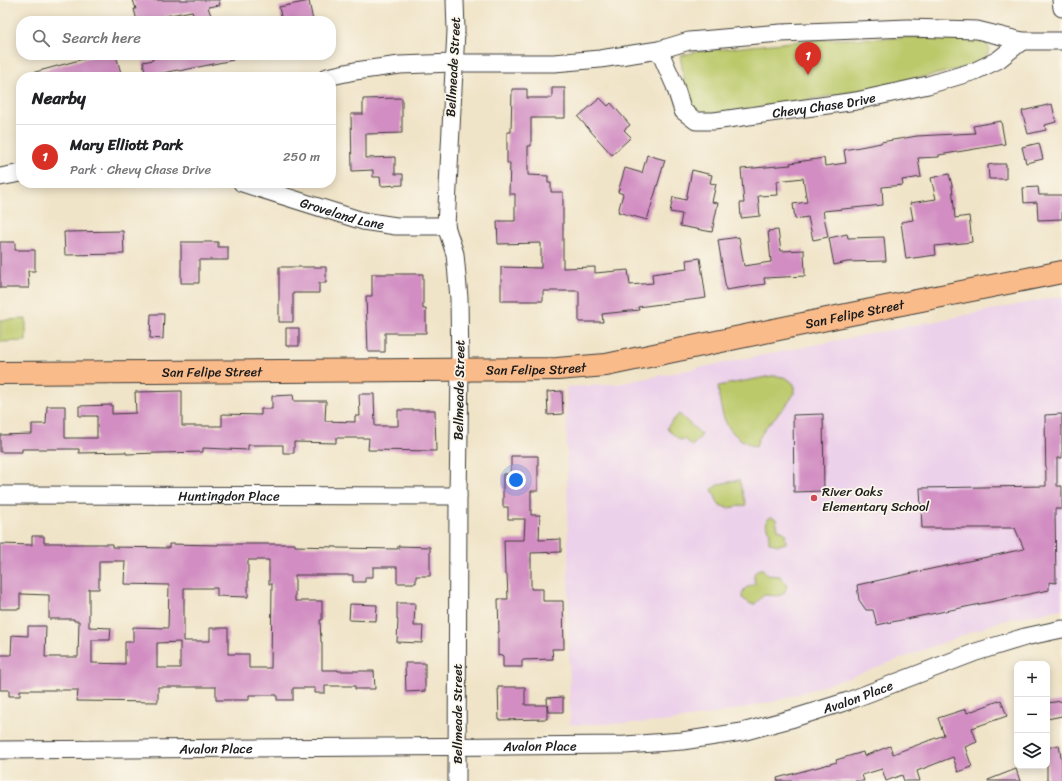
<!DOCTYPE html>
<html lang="en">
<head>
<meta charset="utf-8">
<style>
	:root { --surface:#fff; --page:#f6f6f6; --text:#202124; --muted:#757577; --line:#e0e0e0; --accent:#d93025 }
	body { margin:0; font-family:Sriracha,sans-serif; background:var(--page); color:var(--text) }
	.controls { position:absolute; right:12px; bottom:12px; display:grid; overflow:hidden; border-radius:8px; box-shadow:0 2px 10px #0003 }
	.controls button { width:36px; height:36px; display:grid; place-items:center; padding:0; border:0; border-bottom:1px solid var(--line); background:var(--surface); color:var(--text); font:20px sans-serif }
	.you { position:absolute; left:516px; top:480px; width:14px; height:14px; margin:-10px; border:3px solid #fff; border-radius:50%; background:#1a73e8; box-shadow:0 0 0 6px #1a73e833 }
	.badge { display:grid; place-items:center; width:26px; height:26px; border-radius:50%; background:var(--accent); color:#fff; font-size:13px; font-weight:700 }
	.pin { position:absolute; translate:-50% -33px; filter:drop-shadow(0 1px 2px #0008) }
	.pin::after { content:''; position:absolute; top:21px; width:14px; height:12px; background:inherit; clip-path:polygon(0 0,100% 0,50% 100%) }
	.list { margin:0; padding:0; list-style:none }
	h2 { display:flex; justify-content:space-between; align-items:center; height:52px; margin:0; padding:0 16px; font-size:17px }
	h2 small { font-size:13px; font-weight:400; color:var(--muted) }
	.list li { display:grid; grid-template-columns:26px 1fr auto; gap:12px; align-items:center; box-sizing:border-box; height:64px; padding:0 16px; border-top:1px solid var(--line) }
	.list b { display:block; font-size:15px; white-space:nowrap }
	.list p { margin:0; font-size:13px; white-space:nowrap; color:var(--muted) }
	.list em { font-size:13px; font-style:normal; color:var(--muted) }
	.icon { flex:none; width:22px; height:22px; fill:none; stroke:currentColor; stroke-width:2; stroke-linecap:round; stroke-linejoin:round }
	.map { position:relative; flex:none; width:1062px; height:781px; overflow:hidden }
	.search { position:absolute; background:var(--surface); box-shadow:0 2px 10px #0003; left:16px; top:16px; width:320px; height:44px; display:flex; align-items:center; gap:10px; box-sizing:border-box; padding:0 14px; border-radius:16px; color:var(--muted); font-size:15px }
	.panel { position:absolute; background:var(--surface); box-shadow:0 2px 10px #0003; left:16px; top:72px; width:320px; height:116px; border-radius:16px }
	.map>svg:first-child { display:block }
	.built { fill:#ecd1ea }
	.green { fill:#bcc96b; stroke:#6c7244 }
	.building { fill:#d28ec2; fill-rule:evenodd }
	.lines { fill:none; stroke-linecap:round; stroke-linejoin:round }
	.minor-casing { stroke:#3c3a36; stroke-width:19 }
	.major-casing { stroke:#3c3a36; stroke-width:24 }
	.minor { stroke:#fff; stroke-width:17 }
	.major { stroke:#fabb8b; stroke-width:22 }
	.poi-dot { fill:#d1495b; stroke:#fbf7ec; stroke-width:1.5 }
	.labels { text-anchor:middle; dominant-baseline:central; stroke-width:3.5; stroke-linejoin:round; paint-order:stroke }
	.street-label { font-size:13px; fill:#1c1c1c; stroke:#fbf7ec }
	.poi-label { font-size:13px; fill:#1c1c1c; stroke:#fbf7ec; text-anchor:start }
</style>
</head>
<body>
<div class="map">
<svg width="1062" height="781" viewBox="0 0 1062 781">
	<rect width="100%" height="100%" fill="#fbf7ec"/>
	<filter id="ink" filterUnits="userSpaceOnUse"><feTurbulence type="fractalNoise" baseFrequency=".025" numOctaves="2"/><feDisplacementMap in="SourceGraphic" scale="8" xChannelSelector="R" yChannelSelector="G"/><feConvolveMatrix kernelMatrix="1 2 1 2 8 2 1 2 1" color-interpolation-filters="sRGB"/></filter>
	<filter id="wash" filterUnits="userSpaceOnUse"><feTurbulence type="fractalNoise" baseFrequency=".012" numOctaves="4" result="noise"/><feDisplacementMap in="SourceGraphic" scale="16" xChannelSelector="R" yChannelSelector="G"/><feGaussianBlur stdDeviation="0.9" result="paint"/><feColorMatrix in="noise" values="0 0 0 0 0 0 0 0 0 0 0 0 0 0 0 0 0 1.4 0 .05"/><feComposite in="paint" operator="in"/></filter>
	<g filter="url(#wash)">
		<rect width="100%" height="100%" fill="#f0e4c8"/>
		<!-- built -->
		<path class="built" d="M1062,296v313l-61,12 -147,55 -78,25 -56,12 -56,9 -94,3 -4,-338 51,-3z"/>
		<!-- green -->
		<path class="green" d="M960,36l17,2 10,5 2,7 -4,10c-23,9 -47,14 -71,19 -66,16 -133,25 -200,35 -4,0 -12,1 -16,-1 -12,-5 -15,-44 -18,-57l15,-4 115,-12z
			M26,319v22l-26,1v-22z
			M772,376c10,0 15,1 22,8v10l-6,9 -22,24 -8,13 -2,7c-31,-12 -35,-30 -38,-61z
			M679,414l23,21 -10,11 -8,-7 -4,1 -12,-10 -1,-3z
			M739,480l7,25 -18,3 -9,-3 -7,-16 7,-5z
			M771,517l5,2 2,10 7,4 1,10c-8,3 -10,2 -17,-1v-5l1,-5c-4,-4 -4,-7 -3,-13z
			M759,569h4l4,6 13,1 7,8c-2,16 -11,11 -23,11l-9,9h-4l-9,-6c0,-10 5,-11 13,-14 -1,-7 -3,-11 4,-15z"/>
		<g id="blocks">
			<!-- building -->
			<path class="building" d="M133,0h86l1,5 -12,2 5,14h-18l-3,-10 -27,5 1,5h-29l-3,-12h2z
				M309,1l4,20h-31l-3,-14z
				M98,55h18l6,22h-94v-3z
				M152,55h80l1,5 -54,11 -1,-1 -32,6 -3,-14 10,-2z
				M552,88h13v30h-34v28h-3v29l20,1v7h3v9h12v76l32,-1v6l33,-3 2,15 23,-2 -1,-9 35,-5 -1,-9 14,-2 6,40 -68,9 1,3 -37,4 1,8h-24v-31h-36v10h-42v-34l40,1v-25l-43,1 -1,-23h18v-27h-6l1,-31h-3v-31h4l1,-43h15v9h25z
				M402,98v35l-36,1v24l29,-1v17h8v11l-22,1 -1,-9h-7v-7l-21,1 -1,-57h12v-15z
				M600,98l8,8 3,-3 19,22 -6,5 7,7 -19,18 -34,-38z
				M1052,104l4,18 -11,3 1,5 -18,4 -6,-23z
				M1001,121l4,23 -66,11v2l-21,1 3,19 -19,3 1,5 -21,2 1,18 -60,6 5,26 -15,3 -5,-23 -13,2 -2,-15 14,-2 -4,-24 -26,3 1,14 -20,1 2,20 -19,2 -1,-15h4l-3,-34 50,-4 -1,-2 34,-5 1,8 21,-3 -2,-13 37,-7v-1l36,-6 58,-3 -2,-7z
				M1039,143l4,16 -17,4 -4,-16z
				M647,155l18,5 -18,60 -29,-8 5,-18 -5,-2 7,-24 17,5z
				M994,164h12v15h-17l-1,-14z
				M692,170l20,5 -2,8 6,1 -4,18 6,1 -6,29 -32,-6 2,-12 -12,-2 3,-15 13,3z
				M949,174l3,11 3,33 14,-2 3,26 -37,4 1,9 -30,4 -5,-37 12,-2 -3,-17 26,-4 -5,-21z
				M1038,187l1,8h23v24l-24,1 -1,-18 -13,1 -1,-15z
				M778,230l3,21 23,-1 1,26 -41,2 1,6 -39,6 -8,-50 21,-3 5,29 27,-4 -3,-31z
				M123,231l1,23 -59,1 -1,-23z
				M847,234l1,4 36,-1 2,24 -39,1 -13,3 -5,-27z
				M0,242h15v8h20v21h-7l1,17h-29z
				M181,242h37v5h10v13h-29v23h-18z
				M279,267h47v16h-7v10h-26v29h-14z
				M372,274h51v35h3v24h-41v19h-17l-2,-56h6z
				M151,314h13l-1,25 -13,-1z
				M286,328h13v18h-13z
				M182,391v35h40v-12l39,1v-6h11v-13l21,-1 1,6h32l-1,20 30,1v-6h5l-1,-22h15l1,32h23v-16h37l1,41 -68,-1 1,-12h-33v5l-42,-1v11h-11v-8h-35v5l-45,-2v4l-43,1 -34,1v-2l-47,1v-4h-57v3h-22v-17l32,-1v-10h14l1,-18h18v32h32v-22h-18v-10l33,-1v9l24,-1 -1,-21z
				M562,391l1,23 -15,1 -1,-23z
				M823,414l1,77 -30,1 -1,-77z
				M1062,414v44h-5v28h5v23h-7l1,74 -7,-1v8l-172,35 -4,-15h-7l-7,-10 -2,-15 167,-36 -9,-21h-93l-2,-40 126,-2 -1,-71z
				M511,456h27v35h-7v24h9l-1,25 22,-1v13l-30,1v36h12v12h20l1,48h-12l1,10 -31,1v7h-19v-12l-5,1v-24h1l-1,-33h10l-1,-25h-2l-1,-34h20l1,-21h-17v-12h-5v-33h8z
				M32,536h12v7h21v1h47v3l57,1v-4l49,1v-1h77v2l42,1v1l61,1v-3l32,1v29h-14v7h-19v-16h-24v10h-8v5h-12v-7h-58v26h27v19h-2l1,22h1v28h16v1h36l1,18h-20v-3h-30v7h-10v-5h-22v12h-16v-5h-28v5h-33v-13h-58v15l-81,-1 1,-11h-58v6h-11v-6h-9v-35h11l1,-20 16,1v-10h18l-1,31h33l1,-36h-5v-2h-25v-24l-29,-1v15h-20v-65l32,1zM248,560h21v24h3l-1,84h-22v-14h-21v-26h-18v13h-26v-53h33v8l31,1zM99,561h26l-1,23 45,1 -1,43 -35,-1v15h-8v22l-33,-1v-23h18l1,-12 -22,-1v-38h10zM180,642v26h-23v-25z
				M397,603h18l-1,23h9l-1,17 -25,-1 1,-22 -1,-1z
				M350,604l27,1 -1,16 -27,-1z
				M405,663h20v28l-19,1z
				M498,687h27v18h22v14l-48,1z
				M563,697v15h-15l-1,-14z
				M1001,700l6,16 -35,12 5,14 -12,5 7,20 -14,5 -5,-15 -36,14 3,10h-16l-2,-6 -16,6 -4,-12 -20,6 2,6h-86l-1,-3 60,-16 -1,-2 27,-8 1,4 26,-10 3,8 51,-19 -6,-17 28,-9 1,4z
				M1062,701v15l-15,3v-16z
				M1059,745l3,17v19h-15v-33z
				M1016,769l4,12h-32v-1z"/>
		</g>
	</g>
	<g filter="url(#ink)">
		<use href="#blocks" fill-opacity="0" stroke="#3c3a36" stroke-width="1"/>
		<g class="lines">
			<!-- minor casing -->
			<g class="minor-casing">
				<g id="minor">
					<path d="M455,0l1,31 -10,195 9,28 4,44 1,71 -2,127 -1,285"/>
					<path d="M1061,0l1,8"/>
					<path id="s1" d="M659,50l16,36 8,25 13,10h18l142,-20 72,-16 47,-14 23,-11 24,-19"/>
					<path d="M327,77l28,-6 45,-6 53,-2h101l46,-4 59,-9 30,-9 92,-8 127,-5 69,2 45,11h40"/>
					<path d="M0,177l21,-4"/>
					<path id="s2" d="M242,183l121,38 33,5h50"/>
					<path id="s3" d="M0,495l458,1"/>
					<path id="s4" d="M0,750l625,-5 57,-4 60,-9 52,-14 54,-17 128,-49 49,-15 37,-8"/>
				</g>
			</g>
			<!-- major casing -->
			<g class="major-casing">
				<g id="major">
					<path id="s5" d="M0,373l557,-4 49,-4 245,-51 211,-42"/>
				</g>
			</g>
			<!-- minor -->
			<use href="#minor" class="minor"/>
			<!-- major -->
			<use href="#major" class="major"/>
		</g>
	</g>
	<!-- markers -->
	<circle class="poi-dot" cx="814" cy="498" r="4"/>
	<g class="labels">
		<!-- street labels -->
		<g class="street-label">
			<text transform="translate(453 67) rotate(-87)">Bellmeade Street</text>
			<text stroke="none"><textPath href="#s1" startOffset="211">Chevy Chase Drive</textPath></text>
			<text stroke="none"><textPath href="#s2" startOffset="105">Groveland Lane</textPath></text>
			<text stroke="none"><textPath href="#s5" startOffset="860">San Felipe Street</textPath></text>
			<text stroke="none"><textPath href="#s5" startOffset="536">San Felipe Street</textPath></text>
			<text stroke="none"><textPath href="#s5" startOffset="212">San Felipe Street</textPath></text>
			<text transform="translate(459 390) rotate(-89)">Bellmeade Street</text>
			<text stroke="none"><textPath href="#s3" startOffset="229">Huntingdon Place</textPath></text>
			<text stroke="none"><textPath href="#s4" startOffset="864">Avalon Place</textPath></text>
			<text transform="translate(457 714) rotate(-90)">Bellmeade Street</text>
			<text stroke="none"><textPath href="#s4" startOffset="540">Avalon Place</textPath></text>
			<text stroke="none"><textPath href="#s4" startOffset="216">Avalon Place</textPath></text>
		</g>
		<!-- poi labels -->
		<g class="poi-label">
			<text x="822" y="491">River Oaks<tspan x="822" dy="15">Elementary School</tspan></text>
		</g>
	</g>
</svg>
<div class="controls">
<button>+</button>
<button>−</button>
<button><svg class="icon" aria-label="layers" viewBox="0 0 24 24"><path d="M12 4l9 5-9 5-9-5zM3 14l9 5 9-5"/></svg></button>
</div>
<div class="you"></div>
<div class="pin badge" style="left:808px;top:75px">1</div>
<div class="search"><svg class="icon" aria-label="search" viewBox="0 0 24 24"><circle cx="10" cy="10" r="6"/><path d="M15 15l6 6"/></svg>Search here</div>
<section class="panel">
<h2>Nearby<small></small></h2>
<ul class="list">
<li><span class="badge">1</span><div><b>Mary Elliott Park</b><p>Park · Chevy Chase Drive</p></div><em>250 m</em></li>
</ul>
</section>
</div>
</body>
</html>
